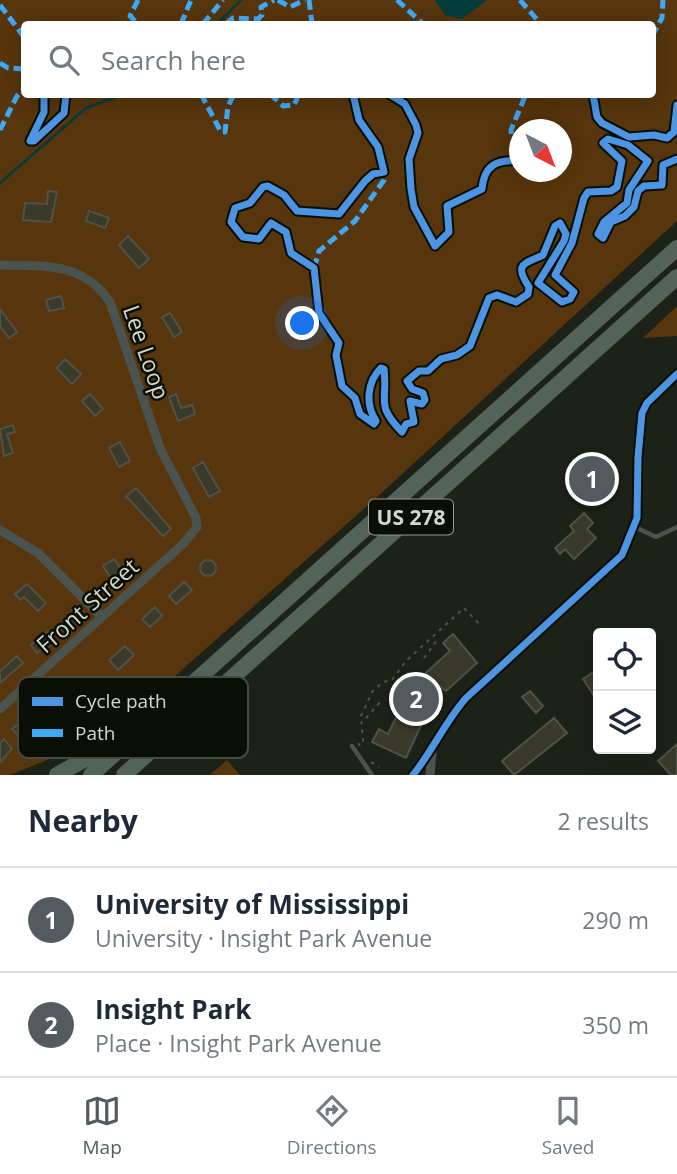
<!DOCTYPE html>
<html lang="en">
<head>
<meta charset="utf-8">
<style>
	:root { --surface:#fff; --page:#f2f2f3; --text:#1f2937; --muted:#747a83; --line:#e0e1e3; --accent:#535b5e }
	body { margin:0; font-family:"Open Sans",sans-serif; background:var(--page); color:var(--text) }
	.controls { position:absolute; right:21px; bottom:21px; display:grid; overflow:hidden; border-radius:7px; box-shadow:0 4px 18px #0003 }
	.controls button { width:63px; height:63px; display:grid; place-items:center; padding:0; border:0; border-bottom:2px solid var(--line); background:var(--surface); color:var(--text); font:35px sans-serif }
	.compass { position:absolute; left:509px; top:119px; width:63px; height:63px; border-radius:50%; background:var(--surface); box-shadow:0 4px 18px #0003; rotate:138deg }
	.you { position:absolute; left:303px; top:324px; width:24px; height:24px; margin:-18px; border:5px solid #fff; border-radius:50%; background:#1a73e8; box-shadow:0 0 0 10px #1a73e833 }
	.badge { display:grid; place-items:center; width:46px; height:46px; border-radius:50%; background:var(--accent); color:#fff; font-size:23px; font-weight:700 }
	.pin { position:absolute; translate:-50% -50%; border:4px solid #fff; box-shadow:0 2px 7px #0006 }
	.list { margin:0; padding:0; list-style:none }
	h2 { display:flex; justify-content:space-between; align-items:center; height:91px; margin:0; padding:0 28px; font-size:30px }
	h2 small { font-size:23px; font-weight:400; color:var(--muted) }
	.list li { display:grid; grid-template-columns:46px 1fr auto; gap:21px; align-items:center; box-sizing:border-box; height:105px; padding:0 28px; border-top:2px solid var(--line) }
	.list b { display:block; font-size:26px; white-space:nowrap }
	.list p { margin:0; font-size:23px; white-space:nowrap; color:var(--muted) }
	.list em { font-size:23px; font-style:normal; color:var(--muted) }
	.icon { flex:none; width:38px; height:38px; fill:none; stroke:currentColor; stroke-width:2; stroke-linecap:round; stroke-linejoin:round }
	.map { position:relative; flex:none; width:677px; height:775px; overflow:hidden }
	.search { position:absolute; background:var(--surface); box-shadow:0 4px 18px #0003; left:21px; right:21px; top:21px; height:77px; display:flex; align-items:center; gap:18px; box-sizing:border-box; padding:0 24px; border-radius:7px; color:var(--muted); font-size:26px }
	.sheet { height:301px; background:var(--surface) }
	nav { display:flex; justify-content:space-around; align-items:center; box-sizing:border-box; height:98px; border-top:2px solid var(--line); background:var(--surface); font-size:19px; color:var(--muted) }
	nav a { display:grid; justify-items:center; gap:4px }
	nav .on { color:var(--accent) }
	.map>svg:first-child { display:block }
	.green { fill:#57350d; fill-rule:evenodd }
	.water { fill:#043b3b }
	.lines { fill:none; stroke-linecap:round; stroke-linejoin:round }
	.stream { stroke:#043b3b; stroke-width:2.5 }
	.building { fill:#393a29; stroke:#505147; stroke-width:2 }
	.path { stroke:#4d534e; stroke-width:2; stroke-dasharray:3.5 5; stroke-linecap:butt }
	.lane { stroke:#4a534e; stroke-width:4.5 }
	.street { stroke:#4a534e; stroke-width:9 }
	.highway { stroke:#54635a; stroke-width:16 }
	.quiet { stroke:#3fa9f5; stroke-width:5; stroke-dasharray:10 5; stroke-linecap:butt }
	.cycleway-casing { stroke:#0a0e06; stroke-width:11 }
	.cycleway { stroke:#4d94e3; stroke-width:7 }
	.labels { text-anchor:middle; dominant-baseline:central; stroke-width:5; stroke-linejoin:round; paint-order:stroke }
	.shield { fill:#0a0e06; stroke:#959b91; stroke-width:2 }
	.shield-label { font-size:21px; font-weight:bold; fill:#d1d8cc }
	.street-label { font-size:23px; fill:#d1d8cc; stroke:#0a0e06 }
	.key { fill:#0a0e06; stroke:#464b41; stroke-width:2 }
	.key-label { font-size:19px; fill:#d1d8cc }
</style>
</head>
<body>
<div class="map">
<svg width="677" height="775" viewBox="0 0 677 775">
	<rect width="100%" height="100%" fill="#1d2218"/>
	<!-- green -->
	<path class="green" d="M0,0h677v221l-302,278 -235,208 -55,38 -75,30h-10zM24,24h628v70h-628zM520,130h42v42h-42z
		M677,306v30l-34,2z
		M227,760l13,15h-30z"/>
	<!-- water -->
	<path class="water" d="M435,0h52l-25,19 -17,-4z"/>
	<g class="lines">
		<!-- stream -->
		<path class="stream" d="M217,24l24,-24
			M0,183l86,-75 38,-14"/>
	</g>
	<!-- building -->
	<path class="building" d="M48,191l9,1 -6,30 -28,-2 2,-17 22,1z
		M89,211l20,7 -4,10 -19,-7z
		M128,236l21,23 -10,9 -20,-23z
		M61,296l3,12 -15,3 -3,-11z
		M0,309l17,23 -8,6 -9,-12z
		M170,313l12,19 -8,5 -12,-20z
		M65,359l16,15 -9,10 -15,-16z
		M90,394l13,15 -8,7 -13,-15z
		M176,394l5,14 11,-3 3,9 -17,7 -9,-24z
		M13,425l2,7 -8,2 6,19 -9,3 -4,-27z
		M120,442l10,19 -11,6 -10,-19z
		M203,462l17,29 -11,6 -16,-29z
		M136,488l35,41 -8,7 -37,-40z
		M584,513l9,10 -6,6 9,9 -22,21 -9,-10 -5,5 -5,-6 19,-17 -4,-5z
		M114,559l7,10 8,-5 4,7 -18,13 -12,-18z
		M200 568a8 8 0 1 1 16 0a8 8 0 1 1-16 0Z
		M184,582l8,8 -16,14 -7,-8z
		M27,584l19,19 -8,8 -14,-14 -4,3 -5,-6z
		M155,607l7,9 -12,11 -8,-8z
		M48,631l6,8 -17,14 -6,-8z
		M453,634l24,29 -31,28 -7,-5 -13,2 5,5 -8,11 -9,-4 10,19 -18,39 -34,-16 7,-13 9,5 19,-39 -10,-8 11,-14 10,7 32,-29 -7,-8z
		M125,646l9,9 -16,15 -9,-10z
		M17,656l6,7 -23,20v-12z
		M598,669v33l-15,-23z
		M530,691l13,15 -7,7 -14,-16z
		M554,718l13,15 -53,42 -12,-14z
		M25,719l15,17 -8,6 -7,-8 -5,4 -8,-9z
		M4,739l8,10 -12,13v-19z
		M677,744v31h-6l-13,-14z"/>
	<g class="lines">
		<!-- path -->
		<path class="path" d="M424,658l14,-19
			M366,718l15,-17
			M360,746l-2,-3 5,-2 -2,-25 11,-24 11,-10 9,-2 14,-19 58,-53 17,18
			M371,762l8,5"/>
		<!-- lane -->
		<path class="lane" d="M635,527l21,10 21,-10
			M352,746l20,29"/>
		<!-- street -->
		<path class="street" d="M0,265c44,1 83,-3 110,37l50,146 36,70 1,9 -14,17 -183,165
			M0,530l38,23 64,64
			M413,775c20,-25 32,-53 53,-77l156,-143 15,-37 1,-61 4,-44 5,-10 30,-29
			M430,775l2,-23"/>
		<!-- highway -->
		<path class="highway" d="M57,775l58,-33
			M91,775l586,-527
			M124,775l553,-498"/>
		<!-- quiet -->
		<path class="quiet" d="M138,0l-8,16 8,8
			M278,0l12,7 15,-7
			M309,0l3,24
			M397,0l26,24
			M520,0l21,24
			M0,5l24,32
			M181,24l10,-24
			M203,24l20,-24
			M226,24l7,-6 25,1 4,-4 -1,-8 13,-7
			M652,36l10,-18 1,-18
			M0,63l8,5 16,1
			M201,94l20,38h4l3,-26 6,-12
			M270,94l13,12 11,-1 5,-11
			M0,130l17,-34 7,-7
			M520,145l-8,-6 -1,-9 15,-36
			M314,268l5,-17 36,-30 29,-41v-8"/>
		<!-- cycleway casing -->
		<g class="cycleway-casing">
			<path id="cycleway" d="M44,94v18l-14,29h4l30,-28 2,-19
				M353,94l6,26 19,27 6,25 -11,2 -8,7 -26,33 -42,-3 -13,-16 -16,-9 -5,1 -13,16 -15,5 -4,14 12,15 16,2 12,-16 15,9 5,21 23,15 5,45 20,30 -3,12 6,31 13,12 5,16 14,10 2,-3c-11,-17 -9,-39 5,-53l3,1c4,33 -9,35 18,63l4,-8 8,-2 -4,-21 12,3 3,-4 -2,-7 -11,-4 -5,-8 12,-10h9l13,-12 16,-4 13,-9 19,-48 8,-3 19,7 12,-8 1,-7c-16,-24 -4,-23 14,-32l12,-29 5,-3 6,11 -2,7 -26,42 24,19 8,-3 4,-7 -19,-17 17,-32 12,-45 4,-6 23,-1 6,-4 5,-26 -19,-18 5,-4 20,6 20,16 -19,29 -2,13 -23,19 -6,12 5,4 8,-16 14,-6 9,-9 4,-16 6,-5 18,-1 1,-20 14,-6
				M389,94l16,10 11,21 2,8 -9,26 2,30 3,18 21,39 14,-14 -2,-26 35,-17c2,-24 15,-30 38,-28
				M593,94l4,23 5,6 27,14 25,-2 13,3 7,-6 3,-27
				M413,775c20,-25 32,-53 53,-77l156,-143 15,-37 1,-61 4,-44 5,-10 30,-29"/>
		</g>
		<!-- cycleway -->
		<use href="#cycleway" class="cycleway"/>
	</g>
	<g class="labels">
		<!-- shield labels -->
		<rect class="shield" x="369" y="499.5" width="84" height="35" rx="5"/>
		<g class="shield-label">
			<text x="411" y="517">US 278</text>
		</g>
		<!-- street labels -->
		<g class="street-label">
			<text transform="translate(147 352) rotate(71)">Lee Loop</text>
			<text transform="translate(87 605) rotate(-42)">Front Street</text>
		</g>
	</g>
	<!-- legend -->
	<rect x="18" y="677" width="230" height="81" rx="10" class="key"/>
	<rect x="32" y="697" width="31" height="9" fill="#4d94e3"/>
	<rect x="32" y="729" width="31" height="8" fill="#3fa9f5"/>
	<g class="key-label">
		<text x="75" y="708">Cycle path</text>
		<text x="75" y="740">Path</text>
	</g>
</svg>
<div class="controls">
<button><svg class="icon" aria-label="locate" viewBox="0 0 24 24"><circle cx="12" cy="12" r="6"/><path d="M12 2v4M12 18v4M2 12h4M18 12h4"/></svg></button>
<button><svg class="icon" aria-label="layers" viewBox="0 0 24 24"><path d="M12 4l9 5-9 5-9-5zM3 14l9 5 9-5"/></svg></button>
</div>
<svg class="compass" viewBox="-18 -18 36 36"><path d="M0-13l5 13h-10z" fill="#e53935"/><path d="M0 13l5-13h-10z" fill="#747a83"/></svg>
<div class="you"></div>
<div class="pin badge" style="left:592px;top:479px">1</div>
<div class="pin badge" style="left:416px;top:699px">2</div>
<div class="search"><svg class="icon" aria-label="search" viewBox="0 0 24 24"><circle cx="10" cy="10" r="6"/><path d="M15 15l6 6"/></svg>Search here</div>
</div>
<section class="sheet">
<h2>Nearby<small>2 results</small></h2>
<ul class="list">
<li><span class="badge">1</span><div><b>University of Mississippi</b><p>University · Insight Park Avenue</p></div><em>290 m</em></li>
<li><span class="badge">2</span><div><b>Insight Park</b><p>Place · Insight Park Avenue</p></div><em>350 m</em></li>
</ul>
</section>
<nav>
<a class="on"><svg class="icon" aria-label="map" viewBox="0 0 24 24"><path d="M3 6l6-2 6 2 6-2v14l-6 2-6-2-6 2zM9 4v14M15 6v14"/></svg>Map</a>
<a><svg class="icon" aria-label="directions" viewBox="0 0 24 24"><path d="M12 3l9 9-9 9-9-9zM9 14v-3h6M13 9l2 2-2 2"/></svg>Directions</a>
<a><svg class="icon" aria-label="saved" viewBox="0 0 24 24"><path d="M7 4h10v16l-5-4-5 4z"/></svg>Saved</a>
</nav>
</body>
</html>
